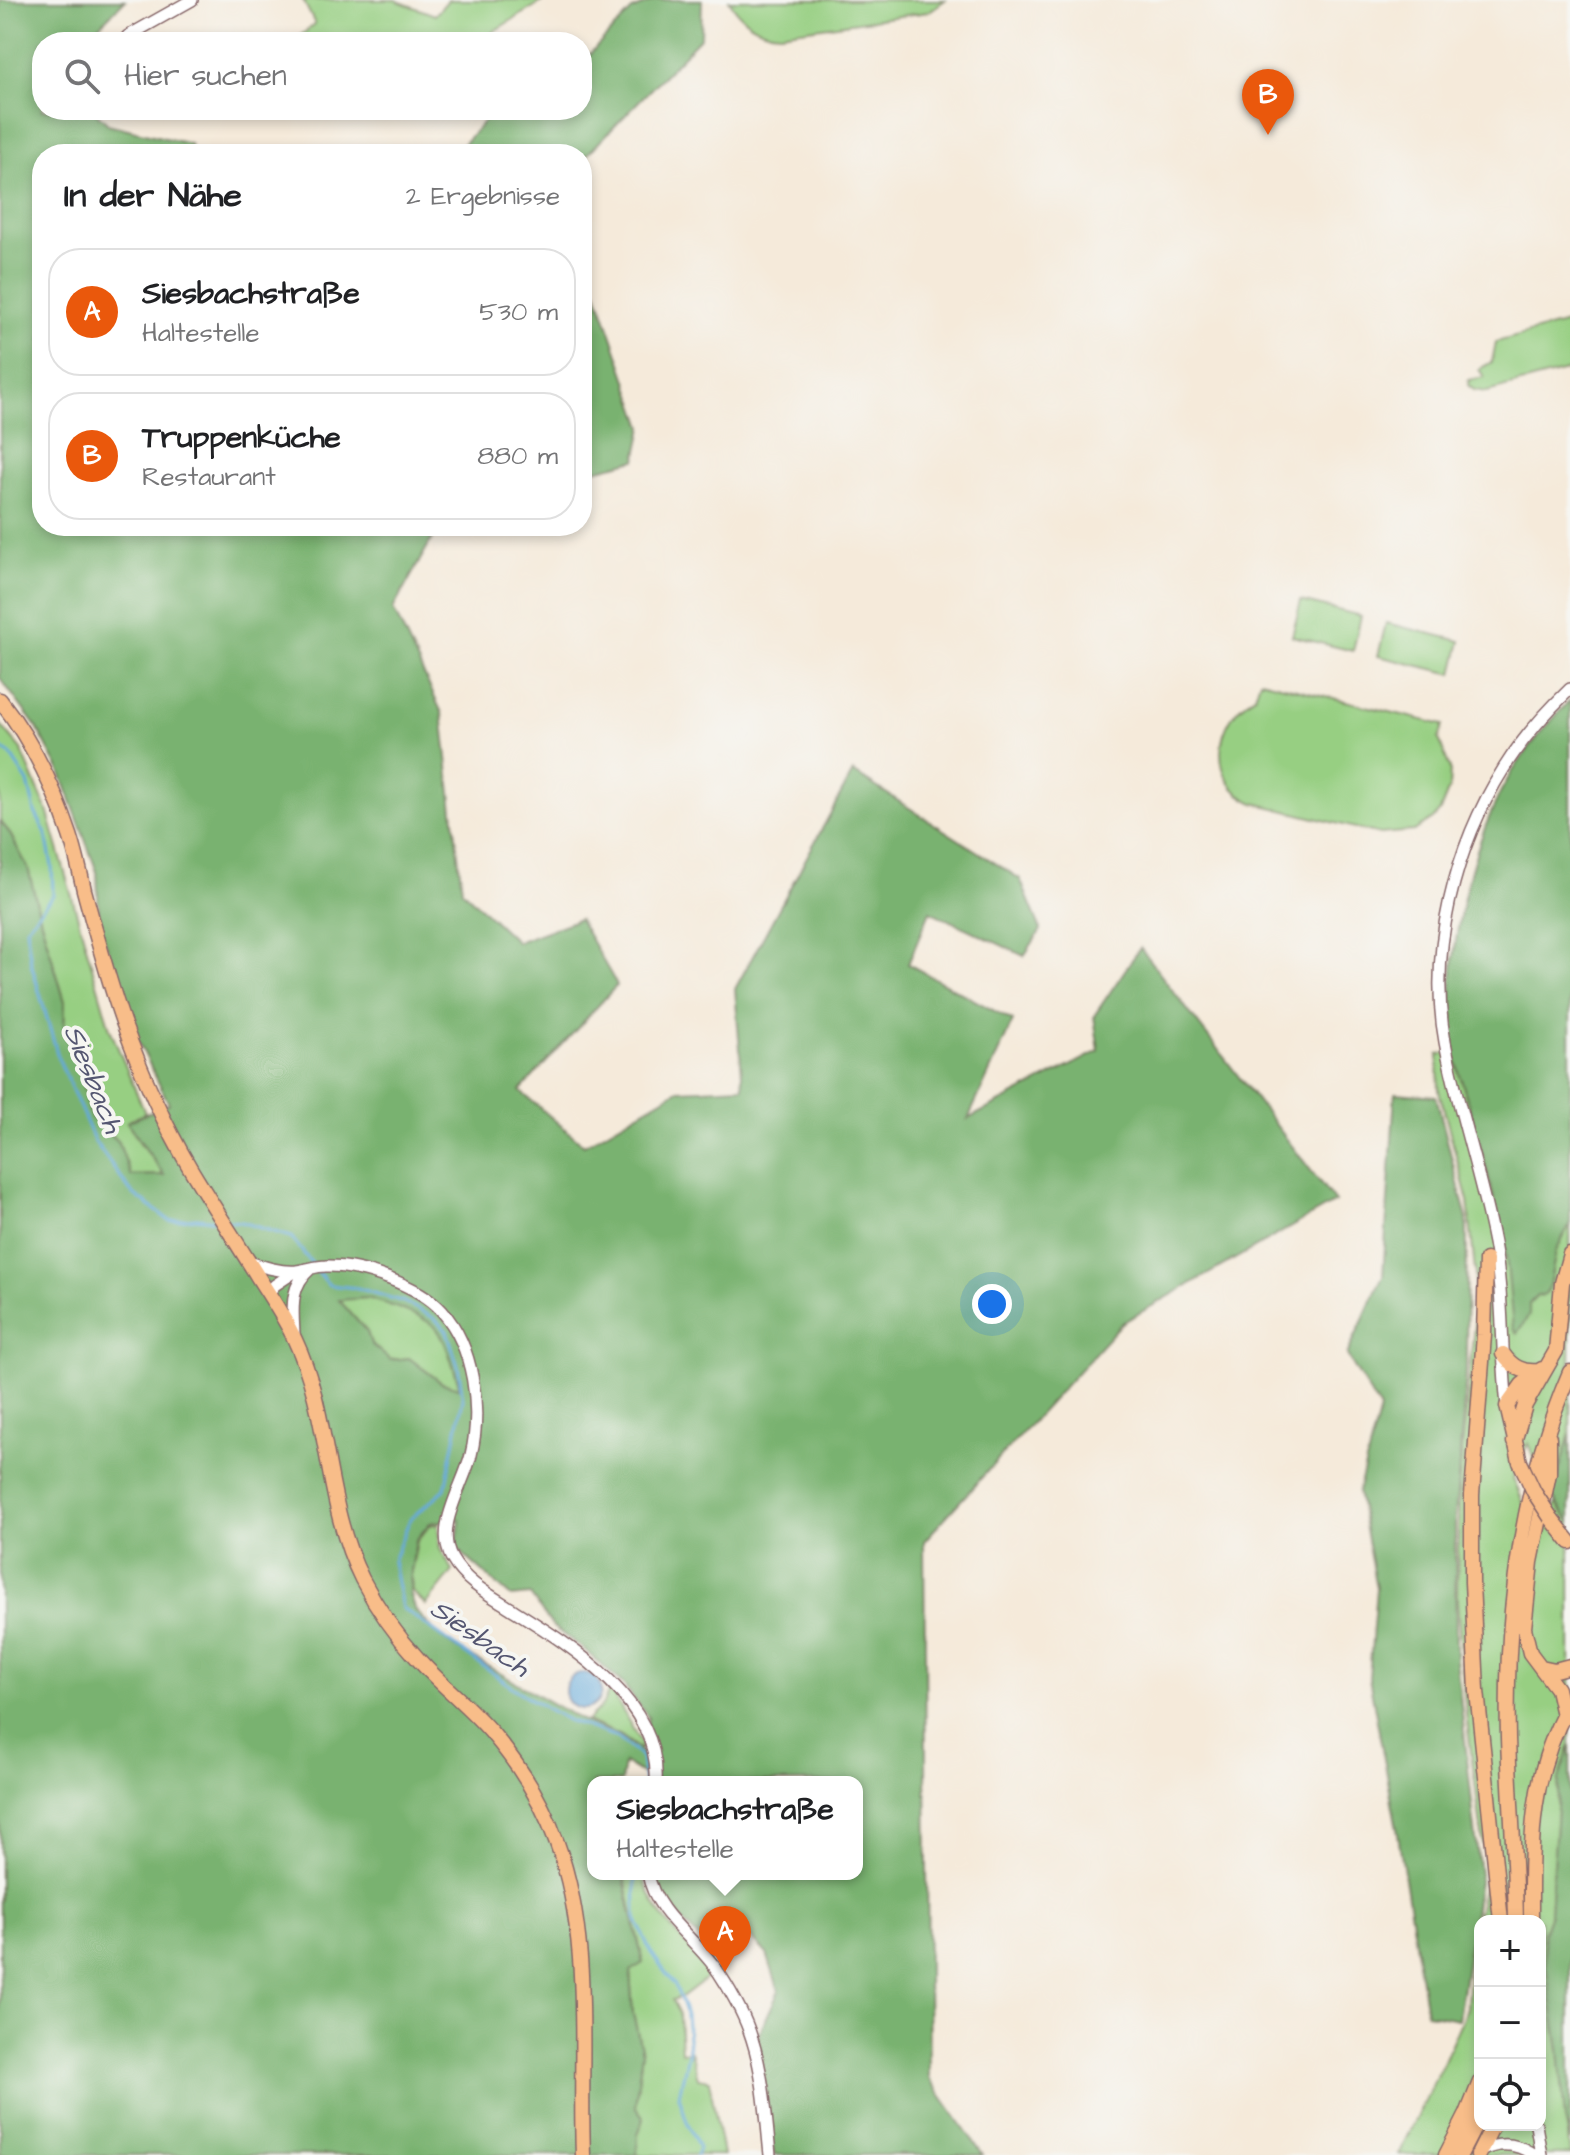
<!DOCTYPE html>
<html lang="de">
<head>
<meta charset="utf-8">
<style>
	:root { --surface:#fff; --page:#f2f2f2; --text:#202124; --muted:#757577; --line:#e0e0e0; --accent:#ea580c }
	body { margin:0; font-family:"Architects Daughter",sans-serif; background:var(--page); color:var(--text) }
	.controls { position:absolute; right:24px; bottom:24px; display:grid; overflow:hidden; border-radius:16px; box-shadow:0 4px 12px #0003 }
	.controls button { width:72px; height:72px; display:grid; place-items:center; padding:0; border:0; border-bottom:2px solid var(--line); background:var(--surface); color:var(--text); font:40px sans-serif }
	.you { position:absolute; left:992px; top:1304px; width:28px; height:28px; margin:-20px; border:6px solid #fff; border-radius:50%; background:#1a73e8; box-shadow:0 0 0 12px #1a73e833 }
	.badge { display:grid; place-items:center; width:52px; height:52px; border-radius:50%; background:var(--accent); color:#fff; font-size:26px; font-weight:700 }
	.pin { position:absolute; translate:-50% -66px; filter:drop-shadow(0 2px 4px #0008) }
	.pin::after { content:''; position:absolute; top:42px; width:28px; height:24px; background:inherit; clip-path:polygon(0 0,100% 0,50% 100%) }
	.popup { position:absolute; left:587px; top:1776px; width:276px; height:104px; box-sizing:border-box; display:grid; place-content:center; border-radius:16px; background:var(--surface); filter:drop-shadow(0 2px 6px #0005); font-size:26px; white-space:nowrap; color:var(--muted) }
	.popup b { font-size:30px; color:var(--text) }
	.popup::after { content:''; position:absolute; left:50%; top:100%; margin-left:-16px; border:16px solid transparent; border-top-color:var(--surface) }
	.list { margin:0; padding:0; list-style:none }
	h2 { display:flex; justify-content:space-between; align-items:center; height:104px; margin:0; padding:0 32px; font-size:34px }
	h2 small { font-size:26px; font-weight:400; color:var(--muted) }
	.list li { display:grid; grid-template-columns:52px 1fr auto; gap:24px; align-items:center; box-sizing:border-box; height:128px; margin:0 16px 16px; padding:0 16px; border:2px solid var(--line); border-radius:32px }
	.list b { display:block; font-size:30px; white-space:nowrap }
	.list p { margin:0; font-size:26px; white-space:nowrap; color:var(--muted) }
	.list em { font-size:26px; font-style:normal; color:var(--muted) }
	.icon { flex:none; width:44px; height:44px; fill:none; stroke:currentColor; stroke-width:2; stroke-linecap:round; stroke-linejoin:round }
	.map { position:relative; flex:none; width:1570px; height:2155px; overflow:hidden }
	.search { position:absolute; background:var(--surface); box-shadow:0 4px 12px #0003; left:32px; top:32px; width:560px; height:88px; display:flex; align-items:center; gap:20px; box-sizing:border-box; padding:0 28px; border-radius:32px; color:var(--muted); font-size:30px }
	.panel { position:absolute; background:var(--surface); box-shadow:0 4px 12px #0003; left:32px; top:144px; width:560px; height:392px; border-radius:32px }
	.map>svg:first-child { display:block }
	.green { fill:#97cf82; stroke:#707756; stroke-width:2; fill-rule:evenodd }
	.forest { fill:#79b270; stroke:#62684e; stroke-width:2; fill-rule:evenodd }
	.water { fill:#64a9da; stroke:#576482; stroke-width:2 }
	.lines { fill:none; stroke-linecap:round; stroke-linejoin:round }
	.stream { stroke:#64a9da; stroke-width:3 }
	.minor-casing { stroke:#866668; stroke-width:14 }
	.major-casing { stroke:#866668; stroke-width:17 }
	.minor { stroke:#fff; stroke-width:11 }
	.major { stroke:#f8bd89; stroke-width:14 }
	.major-bridge-casing { stroke:#866668; stroke-width:17; stroke-linecap:butt }
	.major-bridge { stroke:#f8bd89; stroke-width:14 }
	.labels { text-anchor:middle; dominant-baseline:central; stroke-width:8; stroke-linejoin:round; paint-order:stroke }
	.water-label { font-size:28px; font-style:italic; fill:#545671; stroke:#f6f6f2 }
</style>
</head>
<body>
<div class="map">
<svg width="1570" height="2155" viewBox="0 0 1570 2155">
	<rect width="100%" height="100%" fill="#f6f6f2"/>
	<filter id="ink" filterUnits="userSpaceOnUse"><feTurbulence type="fractalNoise" baseFrequency=".0125" numOctaves="2"/><feDisplacementMap in="SourceGraphic" scale="16" xChannelSelector="R" yChannelSelector="G"/><feConvolveMatrix kernelMatrix="1 2 1 2 8 2 1 2 1" color-interpolation-filters="sRGB"/></filter>
	<filter id="wash" filterUnits="userSpaceOnUse"><feTurbulence type="fractalNoise" baseFrequency=".006" numOctaves="4" result="noise"/><feDisplacementMap in="SourceGraphic" scale="32" xChannelSelector="R" yChannelSelector="G"/><feGaussianBlur stdDeviation="1.8" result="paint"/><feColorMatrix in="noise" values="0 0 0 0 0 0 0 0 0 0 0 0 0 0 0 0 0 1.4 0 .05"/><feComposite in="paint" operator="in"/></filter>
	<g filter="url(#wash)">
		<rect width="100%" height="100%" fill="#f5eada"/>
		<!-- green -->
		<path class="green" d="M303,0h92l40,15 13,-15h97l-51,31 -12,11h-186l-1,-2 20,-16z
			M729,0h216l-17,12 -148,21c-22,-1 -40,-13 -51,-33z
			M1570,322v48l-83,22 -13,-2 -6,-5 1,-5 15,-3 -5,-8 13,-7 4,-20z
			M1301,601l60,15 -8,35 -61,-15z
			M1386,623l75,18 -8,33 -75,-18z
			M1260,680l183,45 -4,14 11,30 -1,20 -9,22 -7,8 -19,12 -34,3 -126,-31c-47,-20 -41,-84 1,-107z
			M0,724l21,25 26,61 63,219 35,84 -18,9 13,21 25,32 -34,1 -13,-35 -27,-24 -11,-47 -16,-38 1,-30 -24,-81 -13,-53 -19,-36 -9,-11z
			M1454,1052l45,166 8,44 22,53v-11l8,-8 11,-5 8,-40 14,-28v211l-18,62 -13,-23 -11,-30 -15,35 9,22 23,33 11,-30 14,19v223l-11,34 -9,135 -7,19 3,34 13,83 11,105h-172l46,-94 23,-53 4,-63 16,-72 -21,-159 -9,-113 2,-121 15,-155 1,-53 -7,-71 -29,-110 -1,-36zM1480,1921h60v204h-60z
			M367,1298c17,5 60,18 70,31 10,13 19,44 23,60l-18,-6 -33,-25 -19,2 -19,-16 -4,-12 -29,-33z
			M438,1524l2,25 13,22 -27,34 -14,-13 -1,-20 6,-31 13,-16z
			M610,1688l33,59 -4,2 -19,-14 -33,-14 15,-15z
			M624,1874h19c9,41 43,69 70,99l-30,23 -11,4 7,14 2,38 10,-1 7,27 11,2 14,75h-86l1,-21 6,-16 -9,-12 7,-54 -9,-38 -3,-44 13,-8z"/>
		<!-- forest -->
		<path class="forest" d="M0,0h125l-42,42h-41v68h51l15,14 82,20 3,10h-151v372h397l-46,83 49,104 20,177 55,52 62,-23 38,66 -97,106 64,54 94,-55 65,-3 -8,-98 118,-217 167,107 21,51 -17,26 -94,-45 -22,53 105,57 -45,98 131,-68 -5,-35 46,-68 195,254 -213,121 -198,218 5,537 54,77h-209l-15,-112 -1,-7 21,-45 -12,-37 -21,-22 -40,13 -42,-42 -9,-29h202v-92h-203l-30,-19 -3,19h-28v92h30l20,89 -13,8 3,43 9,38 -7,54 9,12 -6,16 -1,21h-637v-1334l9,11 19,36 13,53 24,81 -1,31 16,37 11,47 27,24 13,35 33,-1 -37,-53 42,-18 -31,-63 -22,-65 -17,-55 -2,-49 -37,-101 -23,-43 -37,-50zM368,1298c16,5 59,18 69,31 10,12 18,43 23,59l-18,-5 -33,-25 -19,2 -19,-16 -4,-12 -28,-32zM460,1519l-4,29 55,49 19,-2 23,32 28,20 42,37 25,33 -4,37 -25,-19 -36,-14 -127,-73 -21,-16 -19,-21 -6,-18 1,-22 5,-31 14,-17z
			M656,0h46l-1,37 -119,123v-6h-128l40,-44h88v-48l50,-52z
			M582,286l13,1 48,140 -7,33 -54,13z
			M1570,700v523l-14,28 -8,40 -4,4 -7,1 -8,8v11l-12,18 -4,-5c-4,-38 -5,-76 -15,-114 -9,-37 -19,-74 -30,-111 -4,-17 -11,-35 -14,-52 -11,-81 10,-181 44,-254 16,-33 47,-70 72,-97z
			M1395,1093l41,3 31,123 -1,155 -11,144 1,141 24,216 -22,144 -32,-6 -28,-179 -29,-156 7,-90 -18,-96 22,-82 -33,-55 36,-79z
			M1570,1434v88l-18,-26z
			M1570,1745v396l-5,-21 -6,-70 -13,-83 -3,-34 7,-19 9,-135z"/>
		<!-- water -->
		<path class="water" d="M565 1691a18 18 0 1 1 36 0a18 18 0 1 1-36 0Z"/>
		<g class="lines">
			<!-- stream -->
			<path class="stream" d="M0,747l10,7 18,28 7,30 11,22 6,32 1,29 -27,33 5,35 28,97 36,82 36,50 39,29 26,-3 20,2
				M228,1221l13,1 50,15 22,28
				M317,1271l12,14 28,3 47,14 30,16 13,13 11,35 5,33 -18,90 -35,30 -17,42 9,47 117,84 48,28 50,17 24,20 3,25
				M635,1874l1,44 14,33 26,36 10,28 3,35 -10,45 7,24 13,29 -3,7"/>
		</g>
	</g>
	<g filter="url(#ink)">
		<g class="lines">
			<!-- minor casing -->
			<g class="minor-casing">
				<path id="minor" d="M123,42l5,-6 64,-36
					M249,1262c15,5 31,10 47,9 10,-1 20,-5 30,-5 34,-1 93,19 116,45 32,36 40,98 29,144 -8,32 -37,72 -19,104 13,23 38,36 60,50 59,37 149,92 144,173
					M268,1293l7,-8 21,-14
					M294,1334c-1,-24 -5,-47 16,-65
					M1507,1406c-6,-54 -3,-109 -13,-163 -13,-68 -36,-133 -49,-201 -17,-92 10,-196 59,-274 18,-29 41,-55 66,-79
					M648,1874c8,42 49,65 71,99 13,20 26,43 33,66 12,37 14,78 18,116
					M1536,2125l5,30
					M1481,2151c19,-10 36,-8 53,4"/>
			</g>
			<!-- major casing -->
			<g class="major-casing">
				<path id="major" d="M0,700c32,41 54,87 70,135 6,18 10,37 14,55 12,44 24,89 39,132 18,50 40,100 67,146 22,37 46,73 68,109 13,21 27,41 37,63 36,76 29,164 67,239 15,29 34,56 56,80 23,26 51,47 74,74 27,32 51,70 65,110 36,99 22,209 26,312
					M1486,1260l-2,75 -12,160v87l5,109 24,230
					M1503,1354c9,13 20,19 36,17
					M1549,1437v36l-18,89 -7,66 6,25 27,36 6,26
					M1514,1442l11,-37 31,-54 6,-68 8,-29
					M1520,1462l-13,-56 15,-21 20,-16
					M1551,1518l19,24
					M1541,1667l14,3 15,-4
					M1516,1921c-1,-61 -6,-122 -8,-183 -3,-125 12,-250 62,-366
					M1531,1921c0,-77 -2,-145 37,-214
					M1446,2155l21,-41 13,-32
					M1460,2155l20,-39
					M1478,2155l15,-30"/>
			</g>
			<!-- minor -->
			<use href="#minor" class="minor"/>
			<!-- major -->
			<use href="#major" class="major"/>
			<!-- major-bridge casing -->
			<g class="major-bridge-casing">
				<path id="major-bridge" d="M1520,1462l14,30 17,26"/>
			</g>
			<!-- major-bridge -->
			<use href="#major-bridge" class="major-bridge"/>
		</g>
	</g>
	<g class="labels">
		<!-- water labels -->
		<g class="water-label">
			<text transform="translate(93 1079) rotate(68)">Siesbach</text>
			<text transform="translate(480 1638) rotate(35)">Siesbach</text>
		</g>
	</g>
</svg>
<div class="controls">
<button>+</button>
<button>−</button>
<button><svg class="icon" aria-label="locate" viewBox="0 0 24 24"><circle cx="12" cy="12" r="6"/><path d="M12 2v4M12 18v4M2 12h4M18 12h4"/></svg></button>
</div>
<div class="you"></div>
<div class="pin badge" style="left:725px;top:1972px">A</div>
<div class="popup"><b>Siesbachstraße</b>Haltestelle</div>
<div class="pin badge" style="left:1268px;top:135px">B</div>
<div class="search"><svg class="icon" aria-label="search" viewBox="0 0 24 24"><circle cx="10" cy="10" r="6"/><path d="M15 15l6 6"/></svg>Hier suchen</div>
<section class="panel">
<h2>In der Nähe<small>2 Ergebnisse</small></h2>
<ul class="list">
<li><span class="badge">A</span><div><b>Siesbachstraße</b><p>Haltestelle</p></div><em>530 m</em></li>
<li><span class="badge">B</span><div><b>Truppenküche</b><p>Restaurant</p></div><em>880 m</em></li>
</ul>
</section>
</div>
</body>
</html>
